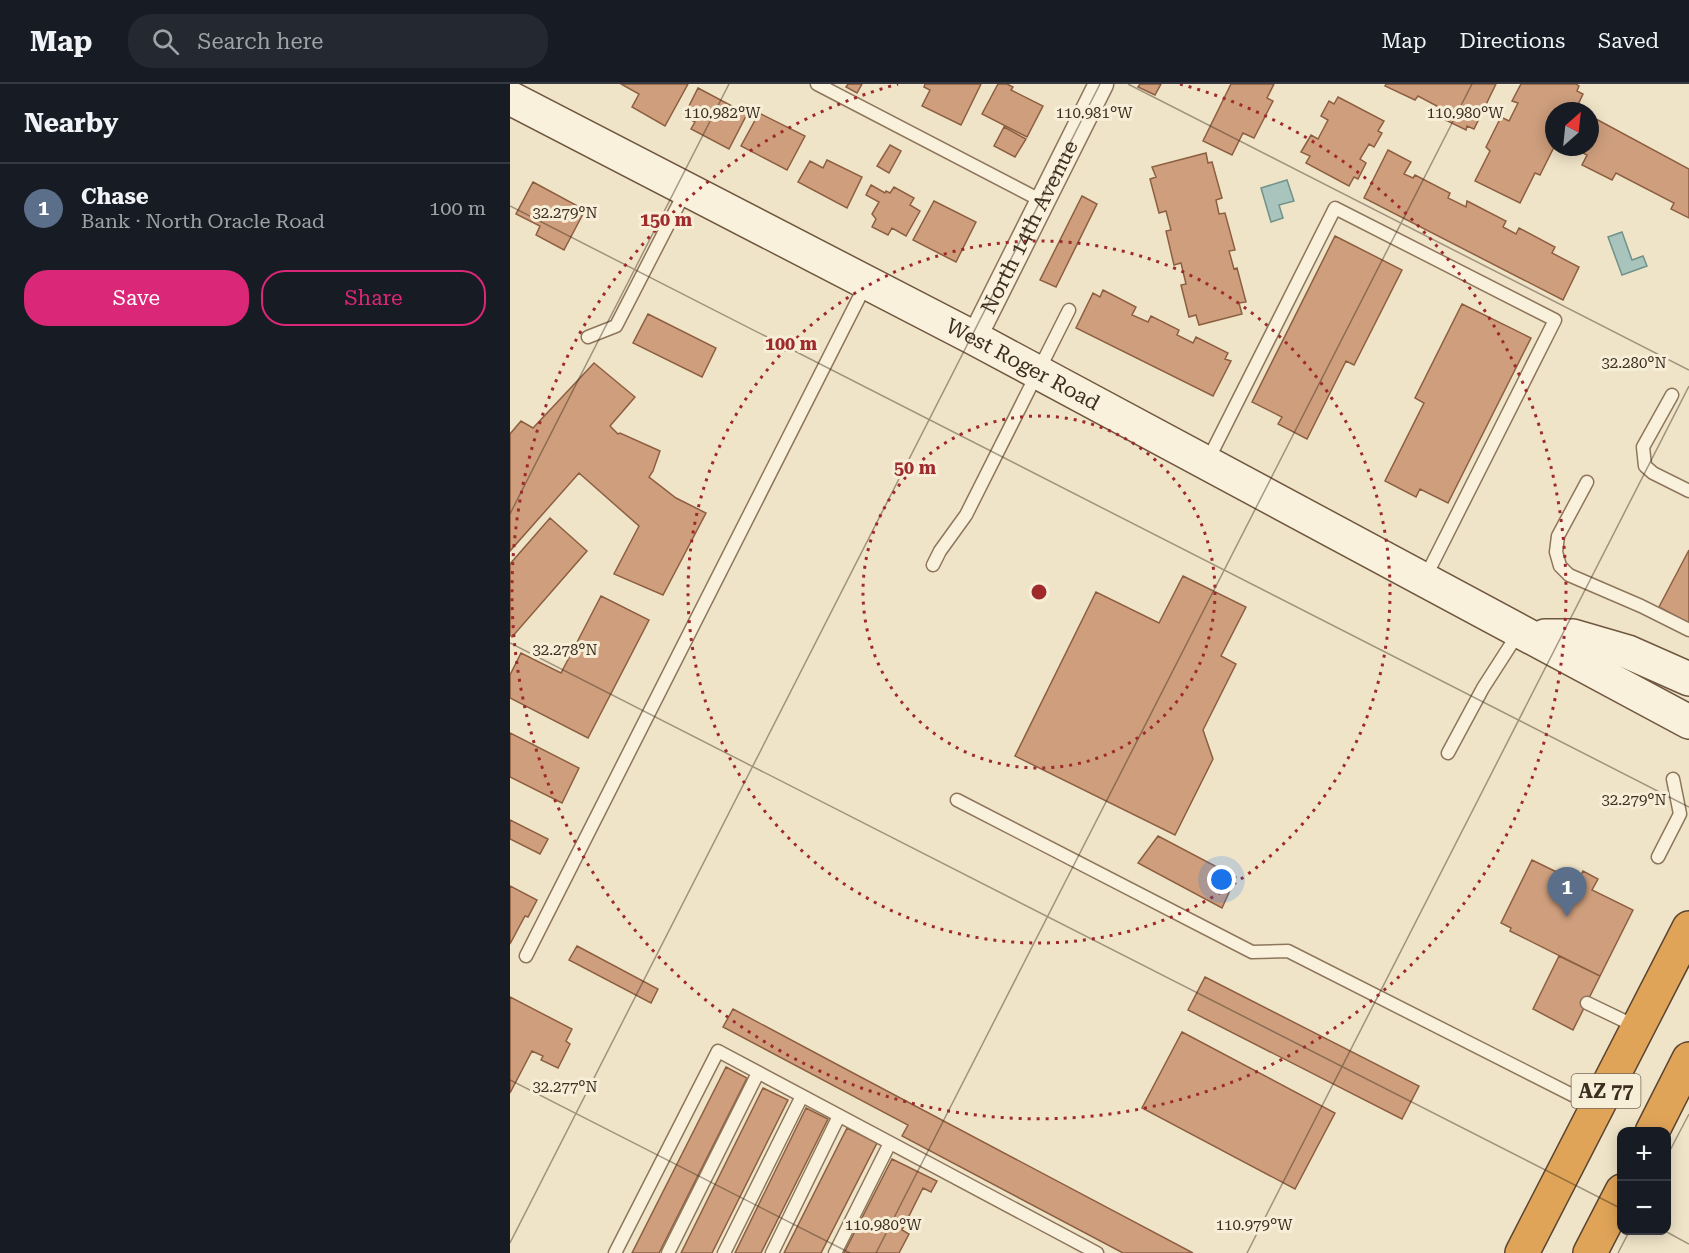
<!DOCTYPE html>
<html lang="en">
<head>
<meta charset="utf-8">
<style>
	:root { --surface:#171b24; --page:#242831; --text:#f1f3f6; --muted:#9ea1a6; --line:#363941; --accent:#db2777 }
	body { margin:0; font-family:"Roboto Serif",serif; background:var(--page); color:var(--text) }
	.controls { position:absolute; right:18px; bottom:18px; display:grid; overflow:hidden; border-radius:12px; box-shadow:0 3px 15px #0003 }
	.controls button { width:54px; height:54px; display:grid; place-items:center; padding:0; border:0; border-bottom:2px solid var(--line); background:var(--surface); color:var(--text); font:30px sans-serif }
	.compass { position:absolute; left:1035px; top:18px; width:54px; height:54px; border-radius:50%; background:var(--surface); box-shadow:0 3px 15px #0003; rotate:27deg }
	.you { position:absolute; left:712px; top:796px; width:21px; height:21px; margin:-15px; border:4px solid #fff; border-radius:50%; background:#1a73e8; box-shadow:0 0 0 9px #1a73e833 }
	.badge { display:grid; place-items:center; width:39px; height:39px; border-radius:50%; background:var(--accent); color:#fff; font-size:20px; font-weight:700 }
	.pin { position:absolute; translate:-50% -50px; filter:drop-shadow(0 2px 3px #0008) }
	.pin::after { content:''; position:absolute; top:32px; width:21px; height:18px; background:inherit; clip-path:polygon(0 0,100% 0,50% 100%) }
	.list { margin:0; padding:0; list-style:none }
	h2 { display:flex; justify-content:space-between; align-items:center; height:78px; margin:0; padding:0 24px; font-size:26px }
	h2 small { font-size:20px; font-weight:400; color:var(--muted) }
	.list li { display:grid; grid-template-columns:39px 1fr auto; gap:18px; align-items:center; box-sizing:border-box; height:90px; padding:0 24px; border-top:2px solid var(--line) }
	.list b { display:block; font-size:22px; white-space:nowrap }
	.list p { margin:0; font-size:20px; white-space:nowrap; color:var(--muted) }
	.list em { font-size:20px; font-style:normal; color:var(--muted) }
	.actions { display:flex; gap:12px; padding:18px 24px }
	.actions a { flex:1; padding:14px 0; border:2px solid var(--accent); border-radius:24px; text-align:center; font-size:21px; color:var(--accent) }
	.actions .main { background:var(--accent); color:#fff }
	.icon { flex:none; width:33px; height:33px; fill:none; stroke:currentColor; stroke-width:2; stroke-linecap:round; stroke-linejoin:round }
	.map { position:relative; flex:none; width:1179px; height:1169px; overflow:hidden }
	header { display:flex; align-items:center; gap:36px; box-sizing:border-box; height:84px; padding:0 30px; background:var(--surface); border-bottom:2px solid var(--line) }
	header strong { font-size:28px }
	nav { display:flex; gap:33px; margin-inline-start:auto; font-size:21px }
	.search { width:420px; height:54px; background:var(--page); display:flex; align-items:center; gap:15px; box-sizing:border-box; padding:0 21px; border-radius:24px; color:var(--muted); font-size:22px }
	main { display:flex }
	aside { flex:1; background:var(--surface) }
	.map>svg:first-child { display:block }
	.water { fill:#a9c4bc; stroke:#6f938a; stroke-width:1.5 }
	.building { fill:#cf9f7d; stroke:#8d5f41; stroke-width:1.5 }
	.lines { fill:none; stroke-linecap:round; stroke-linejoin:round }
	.lane-casing { stroke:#8d765c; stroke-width:15 }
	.street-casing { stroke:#8d765c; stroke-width:27 }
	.secondary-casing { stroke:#6f573f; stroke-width:36 }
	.highway-casing { stroke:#5b4430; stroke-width:36 }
	.lane { stroke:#faf1dc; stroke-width:12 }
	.street { stroke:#faf1dc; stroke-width:24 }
	.secondary { stroke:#faf1dc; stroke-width:33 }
	.highway { stroke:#e0a458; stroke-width:33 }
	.ticks { fill:none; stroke:#3d2e20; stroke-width:1.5; stroke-opacity:0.45 }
	.ring { fill:none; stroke:#9e2a2b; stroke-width:3; stroke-dasharray:3 6 }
	.labels { text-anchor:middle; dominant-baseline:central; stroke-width:6; stroke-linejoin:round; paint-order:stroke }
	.shield { fill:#f7eed8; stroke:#756857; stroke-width:1.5 }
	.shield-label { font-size:20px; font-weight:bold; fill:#3d2e20 }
	.street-label { font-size:21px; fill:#3d2e20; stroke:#f7eed8 }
	.ticks-label { font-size:15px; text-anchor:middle; fill:#3d2e20; stroke:#f7eed8; stroke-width:6; stroke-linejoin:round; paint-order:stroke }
	.centre { fill:#9e2a2b; stroke:#f7eed8; stroke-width:3 }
	.ring-label { font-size:18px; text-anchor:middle; font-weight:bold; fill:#9e2a2b; stroke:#f7eed8; stroke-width:6; stroke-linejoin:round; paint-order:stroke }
</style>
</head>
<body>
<header>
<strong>Map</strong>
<div class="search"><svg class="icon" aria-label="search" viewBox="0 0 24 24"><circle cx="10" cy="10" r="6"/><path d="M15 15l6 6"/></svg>Search here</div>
<nav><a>Map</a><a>Directions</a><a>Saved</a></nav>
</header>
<main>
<aside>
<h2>Nearby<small></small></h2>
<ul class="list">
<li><span class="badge" style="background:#5c6f8a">1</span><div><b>Chase</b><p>Bank · North Oracle Road</p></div><em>100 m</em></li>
</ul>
<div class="actions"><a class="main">Save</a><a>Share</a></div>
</aside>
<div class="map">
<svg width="1179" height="1169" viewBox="0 0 1179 1169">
	<rect width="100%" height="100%" fill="#f0e4c8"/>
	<!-- water -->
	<path class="water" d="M777,96l7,21 -15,4 4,13 -12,4 -10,-34z
		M1112,148l10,28 11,-4 4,10 -25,9 -14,-38z"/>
	<!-- building -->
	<path class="building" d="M111,0h67l-23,42 -33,-19 7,-13z
		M338,0h14l-5,9 -11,-6z
		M415,0h56l-20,41 -39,-19 8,-16 -6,-3z
		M488,0h9l6,3 -2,3 32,16 -16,31 -45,-23z
		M630,0h21l-6,11 -17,-8z
		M721,0h43l-7,14 6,3 -19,37 -11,-5 -11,22 -29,-14z
		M876,0h110l-22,45 -7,-3 -1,4 -33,-16 4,-8 -19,-10 -3,4 -30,-14z
		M1011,0h55l3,2 -2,5 6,3 -8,17h-21v25l-2,5 2,1v5l-14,28 -5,-2 -15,30 -45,-22 15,-30 -4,-4 15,-30 8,4 9,-18 -6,-2z
		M188,4l49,26 -18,35 -38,-20 4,-7 -11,-6z
		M828,13l46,24 -6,10 4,2 -8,14 -5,-3 -9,15 6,4 -8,16 -4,-2 -5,9 -43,-23 4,-7 -9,-4 10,-17 7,4 10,-19 -7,-4 8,-15 5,3z
		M249,29l46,23 -18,34 -46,-24z
		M1086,35l93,50v49l-18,-9 3,-6 -58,-30 -4,7 -30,-15 5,-10 -8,-4 2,-4h9v-17z
		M494,43l22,12 -11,18 -21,-11z
		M380,61l11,6 -12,22 -12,-7z
		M878,66l23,12 -7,12 9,4 2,-3 35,18 -2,5 18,9 1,-6 39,20 -3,6 13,7 3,-6 36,19 -3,6 27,14 -16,33 -199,-102z
		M696,69l2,10 4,-1 10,36 -6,2 3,14 6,-1 10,37 -6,1 5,18 3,-1 9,34 -7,1 3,11 -43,11 -3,-10 -7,2 -8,-32 5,-1 -5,-21 -7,2 -8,-34 5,-1 -5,-19 -7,2 -9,-34 6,-2 -4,-10z
		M317,76l35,17 -15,31 -49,-26 12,-21 13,7z
		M23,98l52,28 -21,40 -28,-15 4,-9 -24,-12z
		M361,101l14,8 1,-2 4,2 4,-6 20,11 -4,7 10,6 -14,25 -14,-8 -4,7 -16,-8 4,-8 -4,-5 7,-12 -13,-7z
		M572,112l15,8 -41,83 -16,-7z
		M424,117l42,21 -20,40 -43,-22z
		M825,152l67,34 -48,95 -8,-4 -39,78 -29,-15 4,-7 -30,-15z
		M593,206l33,17 -4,8 16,7 3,-6 28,14 -2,5 16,8 3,-6 32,16 -3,6 6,2 -18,35 -137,-68 17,-35 7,4z
		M952,220l69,34 -83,165 -28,-14 -4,8 -31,-16 39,-78 -9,-5z
		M138,230l68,34 -14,29 -69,-34z
		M84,279l41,34 -25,29 8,8 2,-1 40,18 -7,20 -4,6 27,21 30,15 -43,82 -49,-21 25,-48 -60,-53 -69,78v-117l11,-13 12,7z
		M40,434l37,33 -75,86 -2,-2v-71z
		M1179,466v73l-30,-16z
		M673,492l63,31 -25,49 15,8 -33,66 10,29 -38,76 -160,-79 81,-164 63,31z
		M91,512l48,24 -61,118 -78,-40v-23l11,-22 40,20z
		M0,649l69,35 -17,35 -52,-26z
		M0,736l38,19 -8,15 -30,-15z
		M648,752l78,41 -14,31 -84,-45z
		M1022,776l45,22 6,-11 15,8 -6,11 41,20 -33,66 -90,-45 1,-3 -10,-5z
		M0,802l27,14 -9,17 -3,-1 -15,28z
		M67,862l81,43 -7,14 -82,-43z
		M1049,872l41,20 -27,54 -40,-21z
		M695,893l214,109 -17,33 -214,-109z
		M0,913l62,32 -6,12 4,3 -12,24 -17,-8 2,-4 -11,-5 -22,42z
		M223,925l122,65 338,179h-70l-221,-117 6,-11 -185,-98z
		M672,948l153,81 -40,76 -153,-81z
		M216,983l21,11 -88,175h-27z
		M253,1004l25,12 -76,153h-31z
		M296,1024l22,11 -67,134h-26z
		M337,1044l30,15 -56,110h-37z
		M382,1075l45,22 -6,11 -8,-4 -21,42 7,4 -10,19h-55z"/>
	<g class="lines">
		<!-- lane casing -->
		<g class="lane-casing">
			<path id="lane" d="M307,0l225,117
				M78,253l28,-11 70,-136
				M1162,311l-29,52 2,19 8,7 36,18
				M697,378l128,-254 220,112 -130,258
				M1077,398l-29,54 -2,16 4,14 9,9 72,31 48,24
				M423,481l7,-14 26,-36 103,-205
				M938,669l35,-65 36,-56
				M447,716l295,152 36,-1 308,156
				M1148,773l22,-43 -7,-35
				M16,872l340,-672
				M1077,919l50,24
				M105,1169l103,-202 379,202
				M158,1169l90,-180
				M214,1169l78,-157
				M262,1169l67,-137
				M325,1169l55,-110"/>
		</g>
		<!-- street casing -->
		<g class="street-casing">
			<g id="street">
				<path id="s1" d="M464,254l127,-254"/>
			</g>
		</g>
		<!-- secondary casing -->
		<g class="secondary-casing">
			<g id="secondary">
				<path id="s2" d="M0,14l464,240 715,384"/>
				<path d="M1035,552h28l55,16 61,27"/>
			</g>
		</g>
		<!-- highway casing -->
		<g class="highway-casing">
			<path id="highway" d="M1142,1048l37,-73
				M1012,1169l167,-325
				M1080,1169l32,-62"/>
		</g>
		<!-- lane -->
		<use href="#lane" class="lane"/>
		<!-- street -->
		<use href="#street" class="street"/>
		<!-- secondary -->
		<use href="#secondary" class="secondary"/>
		<!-- highway -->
		<use href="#highway" class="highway"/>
	</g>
	<!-- ticks -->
	<path class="ticks" d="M618,0l561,286M0,122l1179,601M0,430l219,-430M0,559l1112,566M0,996l340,173M1156,1074l23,-44M1153,1146l26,14M0,1159l590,-1159M366,1169l596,-1169M737,1169l442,-867M1108,1169l12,-23"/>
	<!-- distance rings -->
	<g class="ring">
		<circle cx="529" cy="508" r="176"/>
		<circle cx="529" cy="508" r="351"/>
		<path d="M670 0A527 527 0 1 1 388 0"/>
	</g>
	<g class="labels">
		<!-- shield labels -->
		<rect class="shield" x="1061.5" y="990" width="69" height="34" rx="4.5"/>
		<g class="shield-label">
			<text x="1096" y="1007">AZ 77</text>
		</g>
		<!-- street labels -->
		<g class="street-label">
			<text stroke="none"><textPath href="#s1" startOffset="124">North 14th Avenue</textPath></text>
			<text stroke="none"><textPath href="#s2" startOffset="578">West Roger Road</textPath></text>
		</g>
	</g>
	<g class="ticks-label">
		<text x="212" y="34">110.982°W</text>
		<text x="584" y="34">110.981°W</text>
		<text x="955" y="34">110.980°W</text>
		<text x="55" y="134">32.279°N</text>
		<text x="1124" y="284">32.280°N</text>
		<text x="55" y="571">32.278°N</text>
		<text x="1124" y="721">32.279°N</text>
		<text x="55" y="1008">32.277°N</text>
		<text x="373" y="1146">110.980°W</text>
		<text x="744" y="1146">110.979°W</text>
	</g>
	<circle cx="529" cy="508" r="9" class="centre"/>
	<g class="ring-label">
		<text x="156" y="142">150 m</text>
		<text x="281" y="266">100 m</text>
		<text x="405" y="390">50 m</text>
	</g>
</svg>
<div class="controls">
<button>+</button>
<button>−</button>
</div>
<svg class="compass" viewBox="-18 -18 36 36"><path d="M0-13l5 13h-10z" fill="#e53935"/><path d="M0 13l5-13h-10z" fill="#9ea1a6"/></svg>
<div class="you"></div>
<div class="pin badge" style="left:1057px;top:833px;background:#5c6f8a">1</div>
</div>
</main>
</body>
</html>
